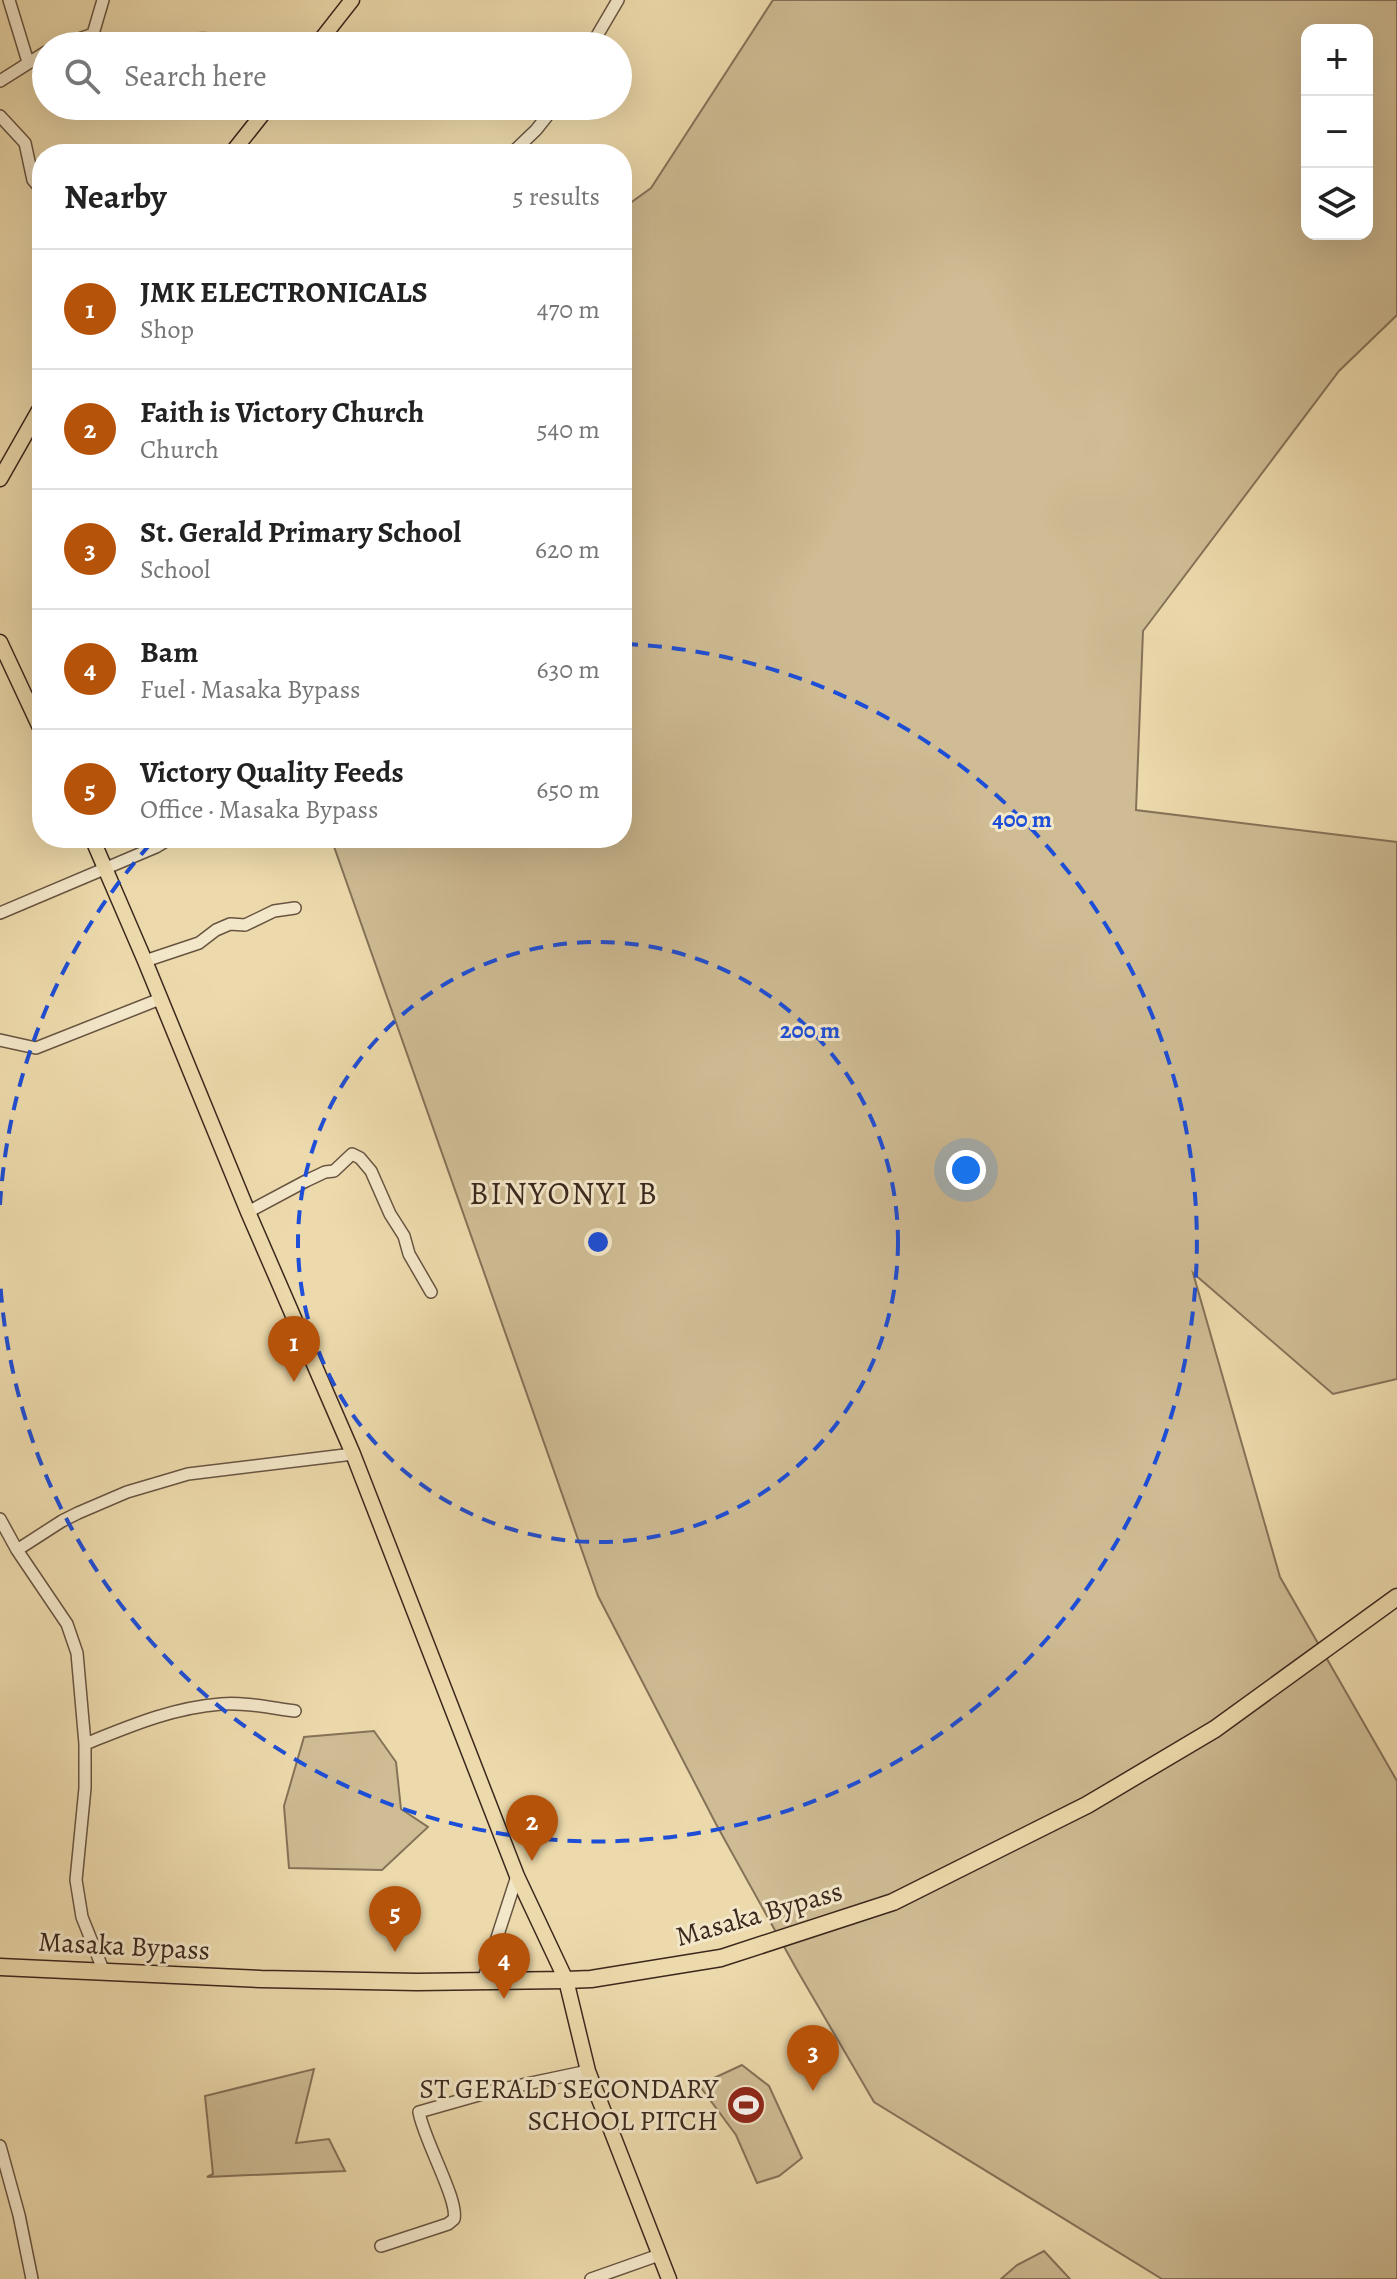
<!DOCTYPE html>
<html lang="en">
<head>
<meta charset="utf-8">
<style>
	:root { --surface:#fff; --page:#f6f6f6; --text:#222; --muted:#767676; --line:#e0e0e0; --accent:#b45309 }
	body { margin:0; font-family:Alegreya,serif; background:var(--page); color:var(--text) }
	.controls { position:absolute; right:24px; top:24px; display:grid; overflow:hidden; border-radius:16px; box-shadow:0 8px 32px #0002 }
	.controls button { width:72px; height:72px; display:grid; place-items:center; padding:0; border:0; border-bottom:2px solid var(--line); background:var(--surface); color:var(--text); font:40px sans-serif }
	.you { position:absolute; left:966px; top:1170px; width:28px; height:28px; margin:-20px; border:6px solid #fff; border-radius:50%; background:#1a73e8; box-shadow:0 0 0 12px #1a73e833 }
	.badge { display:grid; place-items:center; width:52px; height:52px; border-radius:50%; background:var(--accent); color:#fff; font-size:26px; font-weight:700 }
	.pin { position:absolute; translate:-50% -66px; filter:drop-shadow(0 2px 4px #0008) }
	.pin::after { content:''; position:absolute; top:42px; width:28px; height:24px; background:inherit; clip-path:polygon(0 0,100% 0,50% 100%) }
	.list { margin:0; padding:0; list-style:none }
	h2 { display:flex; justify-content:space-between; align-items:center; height:104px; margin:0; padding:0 32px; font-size:34px }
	h2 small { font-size:26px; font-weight:400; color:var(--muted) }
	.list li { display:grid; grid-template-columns:52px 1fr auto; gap:24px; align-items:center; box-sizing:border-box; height:120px; padding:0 32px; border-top:2px solid var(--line) }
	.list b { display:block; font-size:30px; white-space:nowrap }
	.list p { margin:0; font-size:26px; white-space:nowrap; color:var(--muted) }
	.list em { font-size:26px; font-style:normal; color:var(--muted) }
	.icon { flex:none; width:44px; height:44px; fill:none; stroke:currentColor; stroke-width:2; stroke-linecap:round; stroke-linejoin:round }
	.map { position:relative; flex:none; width:1397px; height:2279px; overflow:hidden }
	.search { position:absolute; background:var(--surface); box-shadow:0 8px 32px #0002; left:32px; top:32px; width:600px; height:88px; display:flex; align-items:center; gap:20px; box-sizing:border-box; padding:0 28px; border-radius:44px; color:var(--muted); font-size:30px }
	.panel { position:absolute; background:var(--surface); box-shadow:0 8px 32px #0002; left:32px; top:144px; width:600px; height:704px; border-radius:32px }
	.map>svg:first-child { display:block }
	.green { fill:#cfbc94; stroke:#857258; stroke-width:2; fill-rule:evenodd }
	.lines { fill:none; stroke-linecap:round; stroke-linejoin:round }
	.minor-casing { stroke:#685441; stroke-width:14 }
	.major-casing { stroke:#3b271d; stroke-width:17 }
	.highway-casing { stroke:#3b271d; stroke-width:19 }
	.minor { stroke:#f3e7c9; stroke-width:11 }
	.major { stroke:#eddaac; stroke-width:14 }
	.highway { stroke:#eddaac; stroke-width:16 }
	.ring { fill:none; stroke:#1d4ed8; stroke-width:4; stroke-dasharray:14 10 }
	.labels { text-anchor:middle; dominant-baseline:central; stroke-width:6; stroke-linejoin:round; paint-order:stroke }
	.street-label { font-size:28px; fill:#3b271d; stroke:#f3e7c9 }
	.poi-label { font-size:28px; fill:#3b271d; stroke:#f3e7c9; text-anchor:end }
	.quarter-label { font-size:32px; letter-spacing:2px; fill:#3b271d; stroke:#f3e7c9 }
	.centre { fill:#1d4ed8; stroke:#f3e7c9; stroke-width:4 }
	.ring-label { font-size:24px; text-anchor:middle; font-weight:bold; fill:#1d4ed8; stroke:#f3e7c9; stroke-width:6; stroke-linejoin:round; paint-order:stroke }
</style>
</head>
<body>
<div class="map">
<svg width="1397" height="2279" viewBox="0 0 1397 2279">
	<rect width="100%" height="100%" fill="#eddaac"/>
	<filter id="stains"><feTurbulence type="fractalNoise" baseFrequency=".0025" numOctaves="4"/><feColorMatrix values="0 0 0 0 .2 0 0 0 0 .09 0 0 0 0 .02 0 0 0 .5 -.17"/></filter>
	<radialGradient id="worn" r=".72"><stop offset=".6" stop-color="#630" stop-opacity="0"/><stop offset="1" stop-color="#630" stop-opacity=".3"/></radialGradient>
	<!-- green -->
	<path class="green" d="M773,0h624v315l-58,56 -196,260 -7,179 261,32v537l-64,15 -140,-121 87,304 117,204v498h-235l-288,-177 -77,-132 -81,-146 -118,-228 -267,-758h291v-629l29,-21zM1307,30h60v204h-60z
		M374,1731l22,31 5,47 27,18 -46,43 -93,-2 -5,-62 20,-69z
		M742,2065l27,21 33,72 -23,18 -22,7 -21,-48 -37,-50z
		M314,2069l-18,74 33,-4 16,32 -138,6 6,-3 -8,-78z
		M1044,2251l26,28h-69l16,-14z"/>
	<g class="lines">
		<!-- minor casing -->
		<g class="minor-casing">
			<path id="minor" d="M9,0l19,62
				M93,34l10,-34
				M59,46l34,-12 14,12
				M163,46c29,-12 62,-7 92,0
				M591,46l27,-46
				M0,81l46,-29
				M0,116l25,27 8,37 9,10
				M511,154l25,-24 19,-24
				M0,913l156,-66 15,-9
				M145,961l54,-18 17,-13 14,-6 15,1 29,-14 21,-3
				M0,1040l36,8 124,-49
				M248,1212l58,-31 19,-9 9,-1 18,-17 8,4 11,13 19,43 14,22 5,18 22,38
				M0,1519l17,31 50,74 10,29 8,91v44l-9,92 6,37 22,55
				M17,1550l45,-29 16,-8 49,-21 34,-10 27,-8 165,-20
				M85,1744c45,-18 86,-36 136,-40 24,-2 50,4 74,7
				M483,1981l34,-105
				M0,2146l19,69 13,64
				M381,2246l67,-22 6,-5c5,-18 -31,-81 -35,-107l74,-21 95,-20
				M591,2279l68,-24"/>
		</g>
		<!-- major casing -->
		<g class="major-casing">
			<path id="major" d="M316,46l36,-46
				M231,154l38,-48
				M0,479l42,-74
				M0,642l42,90
				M92,838l53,123 103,251 105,242 164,422 49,104 22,91 81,208"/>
		</g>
		<!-- highway casing -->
		<g class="highway-casing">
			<path id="highway" d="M0,1967l261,12 156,3 149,-2 25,-1 130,-21 172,-56 194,-97 128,-76 182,-132"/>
		</g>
		<!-- minor -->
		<use href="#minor" class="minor"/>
		<!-- major -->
		<use href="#major" class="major"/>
		<!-- highway -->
		<use href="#highway" class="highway"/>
	</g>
	<!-- distance rings -->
	<g class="ring">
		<circle cx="598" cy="1242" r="300"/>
		<path d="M0 1205A599 599 0 0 1 153 841M624 644A599 599 0 1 1 0 1279"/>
	</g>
	<!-- icons -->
	<defs>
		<g id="stadium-disc" transform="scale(2)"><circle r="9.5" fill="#8f2418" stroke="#f3e7c9"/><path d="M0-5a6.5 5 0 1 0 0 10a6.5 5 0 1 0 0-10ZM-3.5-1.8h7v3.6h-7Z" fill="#fff"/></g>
	</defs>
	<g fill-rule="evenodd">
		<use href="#stadium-disc" x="746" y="2105"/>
	</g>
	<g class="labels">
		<!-- street labels -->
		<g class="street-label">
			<text transform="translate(759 1914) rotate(-16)">Masaka Bypass</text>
			<text transform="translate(124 1946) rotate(3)">Masaka Bypass</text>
		</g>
		<!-- poi labels -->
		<g class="poi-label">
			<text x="718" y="2089">ST GERALD SECONDARY<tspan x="718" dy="32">SCHOOL PITCH</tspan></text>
		</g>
		<!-- quarter labels -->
		<g class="quarter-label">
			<text x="564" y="1193">BINYONYI B</text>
		</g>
	</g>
	<circle cx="598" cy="1242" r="12" class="centre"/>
	<g class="ring-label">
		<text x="1022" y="827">400 m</text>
		<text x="810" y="1038">200 m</text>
	</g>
	<rect width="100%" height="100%" filter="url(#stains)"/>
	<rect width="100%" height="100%" fill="url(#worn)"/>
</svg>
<div class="controls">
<button>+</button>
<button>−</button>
<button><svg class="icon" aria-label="layers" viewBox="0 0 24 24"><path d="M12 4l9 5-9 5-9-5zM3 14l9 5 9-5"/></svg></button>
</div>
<div class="you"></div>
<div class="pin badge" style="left:294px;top:1382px">1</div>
<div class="pin badge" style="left:532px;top:1861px">2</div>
<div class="pin badge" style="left:813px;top:2091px">3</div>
<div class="pin badge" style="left:504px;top:1999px">4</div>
<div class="pin badge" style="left:395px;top:1952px">5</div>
<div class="search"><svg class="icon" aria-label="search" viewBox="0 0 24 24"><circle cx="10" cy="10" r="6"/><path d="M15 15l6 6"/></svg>Search here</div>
<section class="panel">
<h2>Nearby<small>5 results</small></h2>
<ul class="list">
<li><span class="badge">1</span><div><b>JMK ELECTRONICALS</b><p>Shop</p></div><em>470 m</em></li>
<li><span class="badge">2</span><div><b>Faith is Victory Church</b><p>Church</p></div><em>540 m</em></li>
<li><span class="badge">3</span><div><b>St. Gerald Primary School</b><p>School</p></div><em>620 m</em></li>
<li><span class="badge">4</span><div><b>Bam</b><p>Fuel · Masaka Bypass</p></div><em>630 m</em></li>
<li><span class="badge">5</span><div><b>Victory Quality Feeds</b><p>Office · Masaka Bypass</p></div><em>650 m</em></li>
</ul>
</section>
</div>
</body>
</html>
